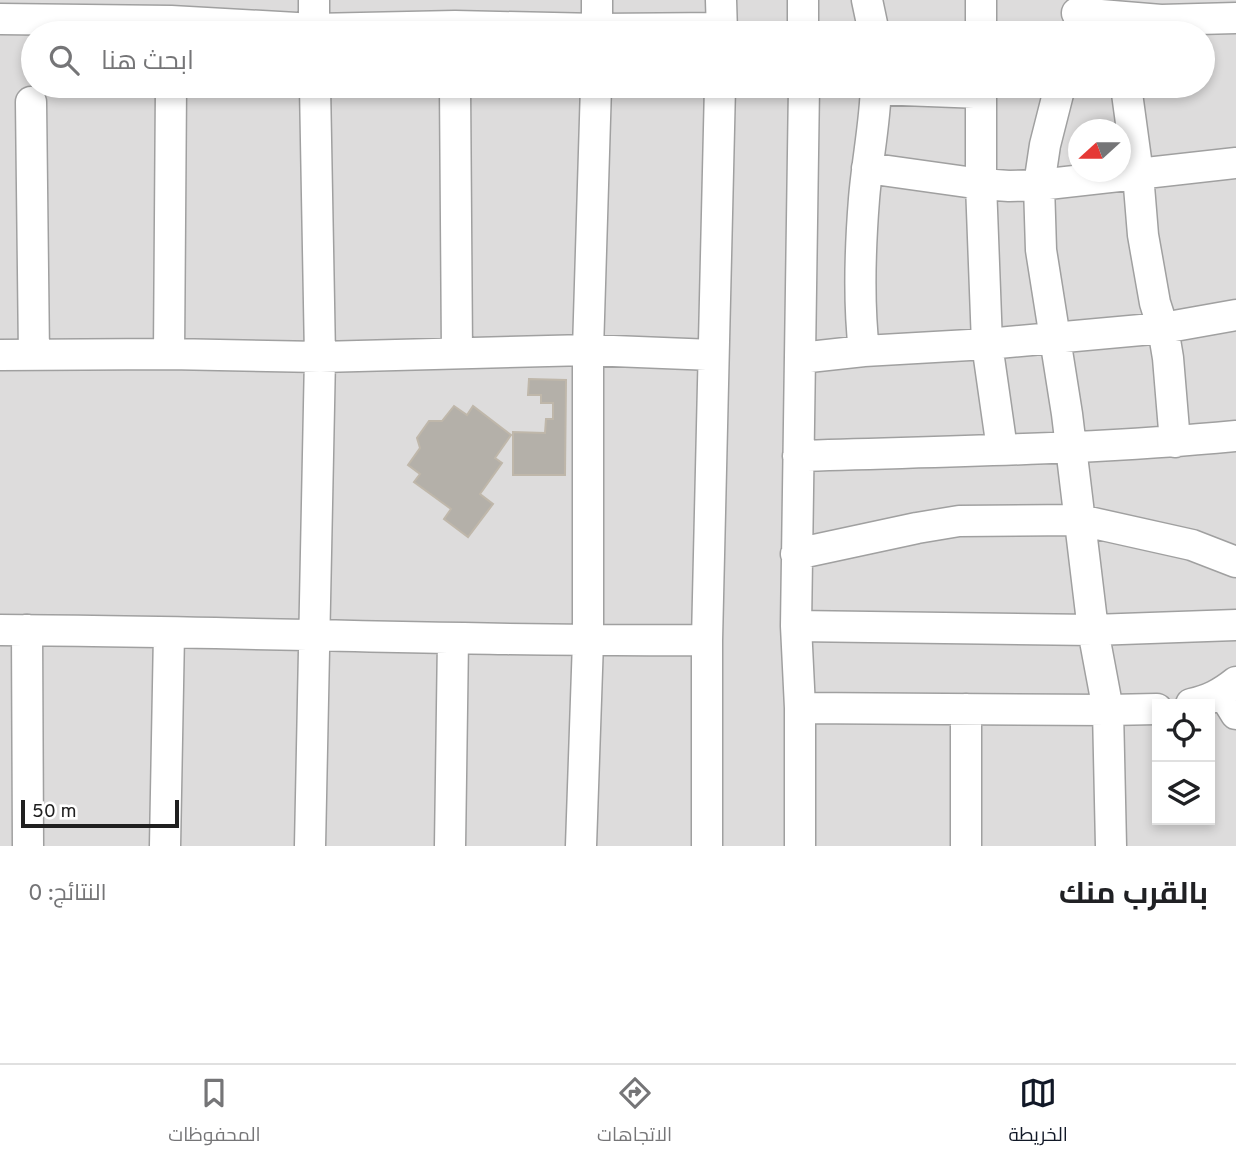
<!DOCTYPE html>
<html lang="ar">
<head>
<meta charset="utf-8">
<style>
	:root { --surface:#fff; --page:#f2f2f2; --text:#202124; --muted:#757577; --line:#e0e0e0; --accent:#111827 }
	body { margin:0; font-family:Overpass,Cairo,sans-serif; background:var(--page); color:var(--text); direction:rtl }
	.controls { position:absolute; right:21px; bottom:21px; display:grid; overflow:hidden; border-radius:0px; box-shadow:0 4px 10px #0003 }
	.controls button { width:63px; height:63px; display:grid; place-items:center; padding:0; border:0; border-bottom:2px solid var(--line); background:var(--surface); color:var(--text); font:35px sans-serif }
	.compass { position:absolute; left:1068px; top:119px; width:63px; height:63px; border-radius:50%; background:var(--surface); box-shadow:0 4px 10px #0003; rotate:249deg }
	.scale { position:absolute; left:21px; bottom:18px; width:158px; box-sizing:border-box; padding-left:7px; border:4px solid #1f1f1f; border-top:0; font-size:19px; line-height:24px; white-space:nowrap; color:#1f1f1f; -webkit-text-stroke:5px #fff; paint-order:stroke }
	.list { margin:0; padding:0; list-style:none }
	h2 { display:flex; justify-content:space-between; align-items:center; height:91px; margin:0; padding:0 28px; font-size:30px }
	h2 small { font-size:23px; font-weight:400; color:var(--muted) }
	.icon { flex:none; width:38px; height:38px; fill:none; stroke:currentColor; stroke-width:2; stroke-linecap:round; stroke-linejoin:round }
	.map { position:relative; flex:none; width:1236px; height:846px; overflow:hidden; direction:ltr }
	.search { position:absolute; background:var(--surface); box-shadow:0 4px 10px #0003; left:21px; right:21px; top:21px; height:77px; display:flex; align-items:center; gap:18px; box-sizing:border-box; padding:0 24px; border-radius:38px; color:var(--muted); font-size:26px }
	.sheet { height:217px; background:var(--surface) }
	nav { display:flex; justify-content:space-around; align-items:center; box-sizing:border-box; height:98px; border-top:2px solid var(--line); background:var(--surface); font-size:19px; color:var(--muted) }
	nav a { display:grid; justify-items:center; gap:4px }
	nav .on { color:var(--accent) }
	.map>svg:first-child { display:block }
	.residential { fill:#dddcdc; fill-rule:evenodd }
	.building { fill:#b4b0a9; stroke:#bfb7aa; stroke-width:2 }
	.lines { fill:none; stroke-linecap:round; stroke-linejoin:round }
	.minor-casing { stroke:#a0a0a0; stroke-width:33 }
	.minor { stroke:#fff; stroke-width:30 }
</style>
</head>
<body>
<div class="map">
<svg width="1236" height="846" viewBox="0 0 1236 846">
	<rect width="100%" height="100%" fill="#efede6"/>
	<!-- residential -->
	<path class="residential" d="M0,0h1236v846h-1236zM33,33h1170v53h-1170zM1078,130h42v42h-42zM1157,704h53v116h-53z"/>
	<!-- building -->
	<path class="building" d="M529,379l37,1 -1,95h-52v-43l32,1 1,-14h7v-16h-12v-8h-13z
		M454,406l13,9 6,-9 38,29 -16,23 7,5 -22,31 13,10 -25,33 -24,-18 7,-10 -37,-27 6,-8 -12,-9 12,-17 -3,-10 12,-17h13z"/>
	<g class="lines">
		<!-- minor casing -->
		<g class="minor-casing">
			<path id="minor" d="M597,0v33
				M721,0l1,33
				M803,0v33
				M867,0l7,33
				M1077,13l84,7 75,-2
				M0,19l171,2 143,8 141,-3 143,3 124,-1
				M314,33v-33
				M981,33v-33
				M455,86l2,267
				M981,86v98l6,160 15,105
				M1060,86l-15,59 -6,40 2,65 26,164 26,216 15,80 3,136
				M1126,86l12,88 5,61 12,68 8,25 5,30 7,84
				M876,89l105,4
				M31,102l3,253
				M867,168l114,16 28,2 30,-1 197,-22
				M864,351c-6,-51 -4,-101 0,-152 3,-38 11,-75 12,-113
				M169,354l2,-268
				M0,355l169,-1 151,3 268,-7 125,5
				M800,358l64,-7 123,-7 176,-16 73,-13
				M798,456c146,-5 293,-6 438,-20
				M796,554l121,-26 42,-7 121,-1 112,25 44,17
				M796,626l297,4 143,-5
				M0,630c236,1 471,12 707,10
				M27,630l1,216
				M1223,693l13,21
				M1191,704c18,-4 30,-10 45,-22
				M800,708l308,2 49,-1
				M165,846l4,-213
				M310,846l10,-489 -5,-271
				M450,846l3,-207
				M581,846l7,-205v-291l8,-264
				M707,846v-206l13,-554
				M800,846v-138l-4,-82 8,-540
				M966,846v-137"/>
		</g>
		<!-- minor -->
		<use href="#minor" class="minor"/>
	</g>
</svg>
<div class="controls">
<button><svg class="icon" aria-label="locate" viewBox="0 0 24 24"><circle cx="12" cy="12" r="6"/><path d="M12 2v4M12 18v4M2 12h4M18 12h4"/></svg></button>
<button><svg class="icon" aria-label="layers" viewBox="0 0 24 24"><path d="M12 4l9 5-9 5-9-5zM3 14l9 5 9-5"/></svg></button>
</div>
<svg class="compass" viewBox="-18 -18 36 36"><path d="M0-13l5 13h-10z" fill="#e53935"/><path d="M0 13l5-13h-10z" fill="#757577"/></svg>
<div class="scale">50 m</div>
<div class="search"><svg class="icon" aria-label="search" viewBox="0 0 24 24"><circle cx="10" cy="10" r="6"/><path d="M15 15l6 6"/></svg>ابحث هنا</div>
</div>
<section class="sheet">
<h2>بالقرب منك<small>النتائج: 0</small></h2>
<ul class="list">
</ul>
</section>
<nav>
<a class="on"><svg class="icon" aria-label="map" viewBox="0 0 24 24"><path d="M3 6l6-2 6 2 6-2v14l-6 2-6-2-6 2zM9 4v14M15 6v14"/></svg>الخريطة</a>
<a><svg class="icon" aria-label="directions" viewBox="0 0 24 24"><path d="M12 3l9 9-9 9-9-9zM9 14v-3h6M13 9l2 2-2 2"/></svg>الاتجاهات</a>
<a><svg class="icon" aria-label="saved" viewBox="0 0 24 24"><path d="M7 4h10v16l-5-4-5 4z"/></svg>المحفوظات</a>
</nav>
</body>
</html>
